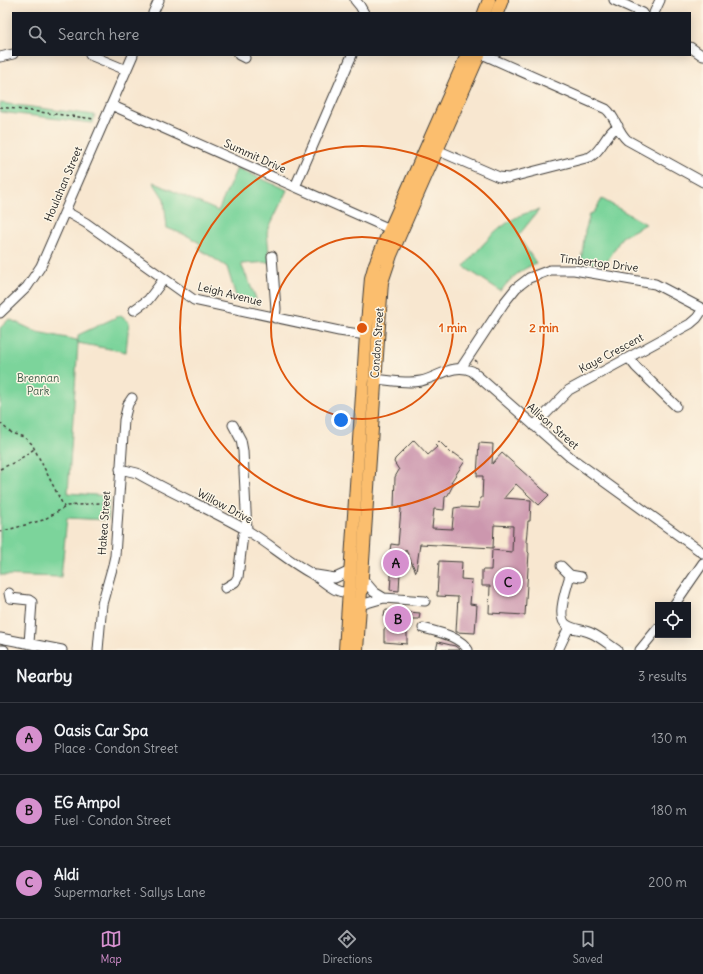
<!DOCTYPE html>
<html lang="en">
<head>
<meta charset="utf-8">
<style>
	:root { --surface:#171b24; --page:#242831; --text:#f1f3f6; --muted:#9ea1a6; --line:#363941; --accent:#d690ce }
	body { margin:0; font-family:Delius,sans-serif; background:var(--page); color:var(--text) }
	.controls { position:absolute; right:12px; bottom:12px; display:grid; overflow:hidden; border-radius:0px; box-shadow:0 2px 10px #0003 }
	.controls button { width:36px; height:36px; display:grid; place-items:center; padding:0; border:0; border-bottom:1px solid var(--line); background:var(--surface); color:var(--text); font:20px sans-serif }
	.you { position:absolute; left:341px; top:420px; width:14px; height:14px; margin:-10px; border:3px solid #fff; border-radius:50%; background:#1a73e8; box-shadow:0 0 0 6px #1a73e833 }
	.badge { display:grid; place-items:center; width:26px; height:26px; border-radius:50%; background:var(--accent); color:#111; font-size:13px; font-weight:700 }
	.pin { position:absolute; translate:-50% -50%; border:2px solid #fff; box-shadow:0 1px 4px #0006 }
	.list { margin:0; padding:0; list-style:none }
	h2 { display:flex; justify-content:space-between; align-items:center; height:52px; margin:0; padding:0 16px; font-size:17px }
	h2 small { font-size:13px; font-weight:400; color:var(--muted) }
	.list li { display:grid; grid-template-columns:26px 1fr auto; gap:12px; align-items:center; box-sizing:border-box; height:72px; padding:0 16px; border-top:1px solid var(--line) }
	.list b { display:block; font-size:15px; white-space:nowrap }
	.list p { margin:0; font-size:13px; white-space:nowrap; color:var(--muted) }
	.list em { font-size:13px; font-style:normal; color:var(--muted) }
	.icon { flex:none; width:22px; height:22px; fill:none; stroke:currentColor; stroke-width:2; stroke-linecap:round; stroke-linejoin:round }
	.map { position:relative; flex:none; width:703px; height:650px; overflow:hidden }
	.search { position:absolute; background:var(--surface); box-shadow:0 2px 10px #0003; left:12px; right:12px; top:12px; height:44px; display:flex; align-items:center; gap:10px; box-sizing:border-box; padding:0 14px; border-radius:0px; color:var(--muted); font-size:15px }
	.sheet { height:268px; background:var(--surface) }
	nav { display:flex; justify-content:space-around; align-items:center; box-sizing:border-box; height:56px; border-top:1px solid var(--line); background:var(--surface); font-size:11px; color:var(--muted) }
	nav a { display:grid; justify-items:center; gap:2px }
	nav .on { color:var(--accent) }
	.map>svg:first-child { display:block }
	.green { fill:#7bd49b; stroke:#4c785c }
	.building { fill:#cc97ae }
	.lines { fill:none; stroke-linecap:round; stroke-linejoin:round }
	.minor-casing { stroke:#3d3a37; stroke-width:11 }
	.major-casing { stroke:#3d3a37; stroke-width:14 }
	.path { stroke:#3d3a37; stroke-width:1.5; stroke-dasharray:3 3; stroke-linecap:butt }
	.minor { stroke:#fff; stroke-width:9 }
	.major { stroke:#fbbe6e; stroke-width:12 }
	.ring { fill:none; stroke:#de560d; stroke-width:2 }
	.labels { text-anchor:middle; dominant-baseline:central; stroke-width:3; stroke-linejoin:round; paint-order:stroke }
	.street-label { font-size:11px; fill:#1c1c1c; stroke:#fcf5e5 }
	.park-label { font-size:11px; fill:#3d5c48; stroke:#fcf5e5 }
	.centre { fill:#de560d; stroke:#fcf5e5; stroke-width:2 }
	.ring-label { font-size:12px; text-anchor:middle; font-weight:bold; fill:#de560d; stroke:#fcf5e5; stroke-width:3; stroke-linejoin:round; paint-order:stroke }
</style>
</head>
<body>
<div class="map">
<svg width="703" height="650" viewBox="0 0 703 650">
	<rect width="100%" height="100%" fill="#fcf5e5"/>
	<filter id="ink" filterUnits="userSpaceOnUse"><feTurbulence type="fractalNoise" baseFrequency=".025" numOctaves="2"/><feDisplacementMap in="SourceGraphic" scale="8" xChannelSelector="R" yChannelSelector="G"/><feConvolveMatrix kernelMatrix="1 2 1 2 8 2 1 2 1" color-interpolation-filters="sRGB"/></filter>
	<filter id="wash" filterUnits="userSpaceOnUse"><feTurbulence type="fractalNoise" baseFrequency=".012" numOctaves="4" result="noise"/><feDisplacementMap in="SourceGraphic" scale="16" xChannelSelector="R" yChannelSelector="G"/><feGaussianBlur stdDeviation="0.9" result="paint"/><feColorMatrix in="noise" values="0 0 0 0 0 0 0 0 0 0 0 0 0 0 0 0 0 1.4 0 .05"/><feComposite in="paint" operator="in"/></filter>
	<g filter="url(#wash)">
		<rect width="100%" height="100%" fill="#f8e7d0"/>
		<!-- green -->
		<path class="green" d="M0,103l95,12 -3,8 -92,-11z
			M237,168l50,22 -20,42 3,30 -29,2 14,32 2,9 -20,-5 -10,-33 -29,-19 3,-4 -13,-8 -21,-8 -3,-29 -11,-17 65,29z
			M602,199l44,25 -24,13 -17,28 -24,-3 4,-31 4,-13 -1,-3 6,-3z
			M539,210l-21,26 18,27c-15,7 -26,15 -35,28l-37,-24c16,-20 36,-44 60,-53 5,-2 11,-3 15,-4z
			M121,315l8,7 -3,30 -48,-9 -10,150 41,3 -1,24 -41,-2 -6,59 -61,-2v-247l9,-9 28,13 40,8 1,3v-8z"/>
		<g id="blocks">
			<!-- building -->
			<path class="building" d="M414,440l14,15 9,-8 -2,-2 4,-4 14,14 1,-2 11,8 -14,21 3,1 -6,12 -3,2 -1,13 -10,-1 -2,19 20,1 2,-21 7,-1 18,1 1,-10h2l1,-22h-6l2,-33 14,1 -1,20 10,-11 47,42 -10,10 -23,-21 -12,14 27,2 -1,21h-2l-2,21h2v10l1,1 -4,62 -36,-2 1,-27h-8v-16h9l1,-20 20,2 1,-26 -19,-1 -1,23 -73,-4 -4,28 -10,-22h-1l-1,22h-4l-1,19 -9,-1 3,-40h-3l1,-6 7,1 3,-36 -1,-2 -6,-1 1,-29 4,-7 -5,-8 1,-3z
				M439,561l23,1 -1,17 11,1 -2,24 7,1 -2,28 -19,-1 2,-35 -21,-1z
				M385,610l35,3 -1,6h-10l-13,3 -12,-5z
				M396,624l11,7v13l-23,-2v-13z
				M438,642l17,4 5,4h-24z"/>
		</g>
	</g>
	<g filter="url(#ink)">
		<use href="#blocks" fill-opacity="0" stroke="#3d3a37" stroke-width="1"/>
		<g class="lines">
			<!-- minor casing -->
			<g class="minor-casing">
				<path id="minor" d="M355,0l5,6 4,7
					M614,0l29,13
					M153,13l6,-13
					M654,13l6,-13
					M690,47l13,9
					M90,55l36,15
					M239,55l6,3
					M484,55l122,54c10,8 11,22 21,31l76,42
					M0,57l13,-3
					M111,105l279,124
					M437,150l62,27 9,1 82,-21c13,-7 14,-22 28,-31
					M295,187l57,-132
					M65,211l21,12 108,77 145,31 27,4
					M272,256l4,53 -1,9
					M134,310l14,-10 16,-21
					M0,313l27,-26 14,-21 92,-211
					M629,358l7,9 40,39
					M461,368l43,-65 12,-15 13,-10 21,-8h24l81,14 48,25
					M374,379c15,1 33,5 47,2 18,-4 32,-18 51,-10l98,86 133,96
					M233,425l8,15 2,11 4,80
					M534,426l35,-36 121,-66 7,-6 6,-9
					M120,469l17,4c36,21 75,37 111,58 23,14 40,30 64,43 10,5 24,22 37,17
					M561,566l9,9 11,2
					M316,575l19,3 15,-7
					M570,575c-3,12 -15,43 -3,50 7,5 16,4 24,8 9,4 17,11 26,17
					M362,578l12,14 10,6
					M225,588l10,-6 3,-5 5,-42 3,-5
					M9,593l1,5 19,2 3,2 -3,41
					M360,605l24,-7 41,3
					M674,605l29,-42
					M423,628c14,4 37,8 45,22
					M0,638l62,12
					M0,650h4
					M98,650l4,-46 11,-39 2,-9 9,-136 4,-16 4,-6
					M558,650l11,-23
					M640,650l18,-22"/>
			</g>
			<!-- major casing -->
			<g class="major-casing">
				<path id="major" d="M484,13l5,-13
					M497,13l5,-13
					M345,650l21,-315 5,-57 4,-14 15,-35 77,-174
					M357,650l24,-354 1,-14 9,-27 88,-200"/>
			</g>
			<!-- path -->
			<path class="path" d="M0,107l95,12
				M475,360l4,4
				M0,423l11,10 13,4 8,7 32,63
				M0,469l17,-8 17,-12
				M0,532l43,-12 24,-14 43,-4"/>
			<!-- minor -->
			<use href="#minor" class="minor"/>
			<!-- major -->
			<use href="#major" class="major"/>
		</g>
	</g>
	<!-- distance rings -->
	<g class="ring">
		<circle cx="362" cy="328" r="91"/>
		<circle cx="362" cy="328" r="182"/>
	</g>
	<g class="labels">
		<!-- street labels -->
		<g class="street-label">
			<text transform="translate(255 156) rotate(24)">Summit Drive</text>
			<text transform="translate(63 184) rotate(-67)">Houlahan Street</text>
			<text transform="translate(599 263) rotate(7)">Timbertop Drive</text>
			<text transform="translate(230 294) rotate(14)">Leigh Avenue</text>
			<text transform="translate(377 343) rotate(-86)">Condon Street</text>
			<text transform="translate(611 353) rotate(-28)">Kaye Crescent</text>
			<text transform="translate(553 426) rotate(41)">Allison Street</text>
			<text transform="translate(225 506) rotate(28)">Willow Drive</text>
			<text transform="translate(104 523) rotate(-86)">Hakea Street</text>
		</g>
		<!-- park labels -->
		<g class="park-label">
			<text x="38" y="378">Brennan<tspan x="38" dy="13">Park</tspan></text>
		</g>
	</g>
	<circle cx="362" cy="328" r="6" class="centre"/>
	<g class="ring-label">
		<text x="453" y="332">1 min</text>
		<text x="544" y="332">2 min</text>
	</g>
</svg>
<div class="controls">
<button><svg class="icon" aria-label="locate" viewBox="0 0 24 24"><circle cx="12" cy="12" r="6"/><path d="M12 2v4M12 18v4M2 12h4M18 12h4"/></svg></button>
</div>
<div class="you"></div>
<div class="pin badge" style="left:396px;top:563px">A</div>
<div class="pin badge" style="left:398px;top:619px">B</div>
<div class="pin badge" style="left:508px;top:582px">C</div>
<div class="search"><svg class="icon" aria-label="search" viewBox="0 0 24 24"><circle cx="10" cy="10" r="6"/><path d="M15 15l6 6"/></svg>Search here</div>
</div>
<section class="sheet">
<h2>Nearby<small>3 results</small></h2>
<ul class="list">
<li><span class="badge">A</span><div><b>Oasis Car Spa</b><p>Place · Condon Street</p></div><em>130 m</em></li>
<li><span class="badge">B</span><div><b>EG Ampol</b><p>Fuel · Condon Street</p></div><em>180 m</em></li>
<li><span class="badge">C</span><div><b>Aldi</b><p>Supermarket · Sallys Lane</p></div><em>200 m</em></li>
</ul>
</section>
<nav>
<a class="on"><svg class="icon" aria-label="map" viewBox="0 0 24 24"><path d="M3 6l6-2 6 2 6-2v14l-6 2-6-2-6 2zM9 4v14M15 6v14"/></svg>Map</a>
<a><svg class="icon" aria-label="directions" viewBox="0 0 24 24"><path d="M12 3l9 9-9 9-9-9zM9 14v-3h6M13 9l2 2-2 2"/></svg>Directions</a>
<a><svg class="icon" aria-label="saved" viewBox="0 0 24 24"><path d="M7 4h10v16l-5-4-5 4z"/></svg>Saved</a>
</nav>
</body>
</html>
